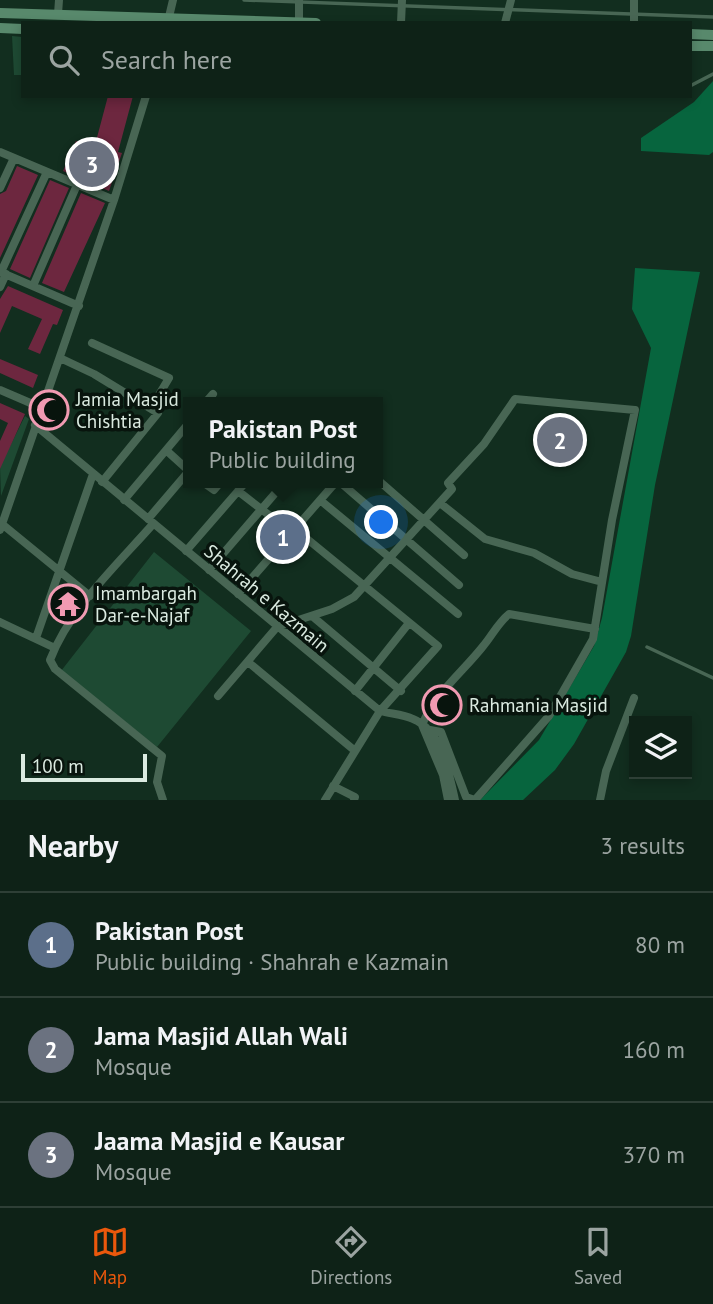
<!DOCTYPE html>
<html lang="en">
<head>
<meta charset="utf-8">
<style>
	:root { --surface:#0e2217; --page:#172a20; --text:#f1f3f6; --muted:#9ba4a1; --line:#2e3f36; --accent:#ea580c }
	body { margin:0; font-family:"PT Sans",sans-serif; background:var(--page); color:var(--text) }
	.controls { position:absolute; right:21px; bottom:21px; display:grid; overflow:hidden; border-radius:0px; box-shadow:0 4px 10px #0003 }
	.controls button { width:63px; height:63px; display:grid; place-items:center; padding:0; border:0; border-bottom:2px solid var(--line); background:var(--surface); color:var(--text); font:35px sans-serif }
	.scale { position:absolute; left:21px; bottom:18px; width:126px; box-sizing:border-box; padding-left:7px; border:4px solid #dbebe1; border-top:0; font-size:19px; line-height:24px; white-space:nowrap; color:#dbebe1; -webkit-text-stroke:5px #08140d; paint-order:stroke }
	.you { position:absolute; left:382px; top:523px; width:24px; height:24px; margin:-18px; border:5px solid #fff; border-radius:50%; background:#1a73e8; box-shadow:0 0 0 10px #1a73e833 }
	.badge { display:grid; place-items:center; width:46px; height:46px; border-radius:50%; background:var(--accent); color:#fff; font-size:23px; font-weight:700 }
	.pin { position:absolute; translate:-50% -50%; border:4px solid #fff; box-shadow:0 2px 7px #0006 }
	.popup { position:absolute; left:183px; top:397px; width:200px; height:91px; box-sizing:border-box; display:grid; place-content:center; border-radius:0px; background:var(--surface); filter:drop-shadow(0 2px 5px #0005); font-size:23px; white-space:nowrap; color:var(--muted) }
	.popup b { font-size:26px; color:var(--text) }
	.popup::after { content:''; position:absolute; left:50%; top:100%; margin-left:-14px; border:14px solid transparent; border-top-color:var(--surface) }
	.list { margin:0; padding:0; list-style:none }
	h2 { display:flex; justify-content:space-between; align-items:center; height:91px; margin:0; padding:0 28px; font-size:30px }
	h2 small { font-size:23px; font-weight:400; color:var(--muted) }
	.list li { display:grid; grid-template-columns:46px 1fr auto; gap:21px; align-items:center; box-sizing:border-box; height:105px; padding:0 28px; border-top:2px solid var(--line) }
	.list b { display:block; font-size:26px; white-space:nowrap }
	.list p { margin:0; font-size:23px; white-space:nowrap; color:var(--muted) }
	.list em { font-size:23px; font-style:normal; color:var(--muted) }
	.icon { flex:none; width:38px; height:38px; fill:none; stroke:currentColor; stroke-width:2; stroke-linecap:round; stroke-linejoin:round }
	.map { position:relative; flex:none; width:713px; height:800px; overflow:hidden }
	.search { position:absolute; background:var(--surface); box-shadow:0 4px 10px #0003; left:21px; right:21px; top:21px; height:77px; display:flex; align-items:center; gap:18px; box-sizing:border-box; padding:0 24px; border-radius:0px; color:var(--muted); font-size:26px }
	.sheet { height:406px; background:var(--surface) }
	nav { display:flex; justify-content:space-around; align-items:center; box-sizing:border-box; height:98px; border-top:2px solid var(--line); background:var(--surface); font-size:19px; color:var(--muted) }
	nav a { display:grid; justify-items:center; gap:4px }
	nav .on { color:var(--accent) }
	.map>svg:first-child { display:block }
	.green { fill:#1e4a33 }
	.water { fill:#07653e }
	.building { fill:#6d273f }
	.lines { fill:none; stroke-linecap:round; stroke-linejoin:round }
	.service { stroke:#486654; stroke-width:3.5 }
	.minor { stroke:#486654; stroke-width:8 }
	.secondary { stroke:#58896c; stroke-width:10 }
	.labels { text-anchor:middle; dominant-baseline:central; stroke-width:7; stroke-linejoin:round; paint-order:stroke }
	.poi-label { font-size:19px; fill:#dbebe1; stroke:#08140d; text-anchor:start }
	.street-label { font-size:19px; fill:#dbebe1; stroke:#08140d }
</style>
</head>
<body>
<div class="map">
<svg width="713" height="800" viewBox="0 0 713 800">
	<rect width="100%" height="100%" fill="#122e1f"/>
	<!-- green -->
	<path class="green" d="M12,36l11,1v38h-9z
		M25,416l4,3 -28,77 -1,-30z
		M154,552l97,79 -94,116 -96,-76z"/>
	<!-- water -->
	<path class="water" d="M713,81v71l-4,3 -68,-4v-13l53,-36z
		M635,268l65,4 -45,213 -24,151 -5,16 -52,92 -19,26 -32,30h-43l59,-60 55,-94 8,-28 49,-270 -19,-39z"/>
	<!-- building -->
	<path class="building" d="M108,96h25l-15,56 4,1 -13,38 -46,-20 13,-30 16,7 3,-3z
		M17,166l21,9 -38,83v-64l6,-3z
		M50,180l19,8 -39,90 -20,-9z
		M81,193l24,10 -41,89 -22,-9z
		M8,286l55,24 -6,15 -4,-1 -13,30 -12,-5 14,-30 -30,-13 -12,27v-34z
		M0,359l38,16 -5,13 -33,-15z
		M0,403l25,11 -25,55v-28l8,-18 -8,-4z"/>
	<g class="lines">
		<!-- service -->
		<path class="service" d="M244,0l469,17
			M690,86l23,-12
			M647,647l66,31"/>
		<!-- minor -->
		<path class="minor" d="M299,0v22
			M58,14l1,-14
			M168,21l5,-21
			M401,23l1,-23
			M505,23l6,-23
			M634,23v-23
			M0,152l114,48
			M0,188l14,-30
			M0,272l79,34
			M1,272l46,-100
			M33,286l44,-101
			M0,287l6,-13
			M92,343l77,35 -18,30
			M60,358l34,16 64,39 -56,69
			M0,390l42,18
			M206,402l7,-8
			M35,425l345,286c11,3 23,3 33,8 28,11 36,54 42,81
			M167,451l21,19
			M378,480l86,75
			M204,483l10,7 6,-7
			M341,483l118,102
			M238,491l54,42
			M124,500l64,-76
			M320,500l138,114
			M440,503l45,36 49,14 38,21 30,8
			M148,519l40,-47
			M2,524l88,72
			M153,524c-36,41 -83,84 -103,136l5,9 107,87 -5,26 6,18
			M295,529l143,117 -58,65 -55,89
			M0,530l114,-330 32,-104
			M186,551l59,-68
			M209,570l75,-87
			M238,594l97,-111
			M312,616l89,75
			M0,622l55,26
			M36,638l57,-164
			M248,662l106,88
			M355,691l54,-68
			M218,696l59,-69 55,-18 22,-12 98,-108 -4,-6 36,-39 31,-45 120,11 -23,110 -19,119 -44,77 -74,84 -9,-3 -25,-65 -11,-2
			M333,786l22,11 -1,3
			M448,800l-5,-25 -21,-50c13,-32 42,-54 62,-80 9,-11 14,-22 25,-31l86,15
			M600,800l6,-29 28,-73"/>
		<!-- secondary -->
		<path class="secondary" d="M0,13l316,10
			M0,28l23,1
			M690,34l23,1
			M690,46h23"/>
	</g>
	<!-- icons -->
	<defs>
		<g id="mosque-ring" transform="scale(2.0125)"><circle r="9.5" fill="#08140d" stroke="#f19ab2" stroke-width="1.5"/><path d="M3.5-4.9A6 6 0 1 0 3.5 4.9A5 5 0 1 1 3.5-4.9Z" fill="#f19ab2"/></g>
		<g id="temple-ring" transform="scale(2.0125)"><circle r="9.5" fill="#08140d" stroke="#f19ab2" stroke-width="1.5"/><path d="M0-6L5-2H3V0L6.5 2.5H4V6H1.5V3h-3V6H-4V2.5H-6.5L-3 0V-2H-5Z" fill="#f19ab2"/></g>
	</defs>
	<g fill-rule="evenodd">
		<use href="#mosque-ring" x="49" y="410"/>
		<use href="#temple-ring" x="68" y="604"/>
		<use href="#mosque-ring" x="442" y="705"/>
	</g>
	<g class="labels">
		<!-- poi labels -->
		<g class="poi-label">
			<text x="76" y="399">Jamia Masjid<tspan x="76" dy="22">Chishtia</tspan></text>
			<text x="95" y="593">Imambargah<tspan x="95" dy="22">Dar-e-Najaf</tspan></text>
			<text x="469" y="705">Rahmania Masjid</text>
		</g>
		<!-- street labels -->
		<g class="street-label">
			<text transform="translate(267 598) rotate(40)">Shahrah e Kazmain</text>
		</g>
	</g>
</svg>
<div class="controls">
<button><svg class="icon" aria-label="layers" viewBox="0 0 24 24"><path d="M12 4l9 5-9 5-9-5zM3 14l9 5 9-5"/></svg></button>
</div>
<div class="scale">100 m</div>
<div class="you"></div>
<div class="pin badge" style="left:283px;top:537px;background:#5c6f8a">1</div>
<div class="popup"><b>Pakistan Post</b>Public building</div>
<div class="pin badge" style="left:560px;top:440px;background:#6b7280">2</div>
<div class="pin badge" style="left:92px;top:164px;background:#6b7280">3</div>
<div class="search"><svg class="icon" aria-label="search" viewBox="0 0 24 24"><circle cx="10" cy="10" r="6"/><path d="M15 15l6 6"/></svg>Search here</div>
</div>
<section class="sheet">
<h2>Nearby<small>3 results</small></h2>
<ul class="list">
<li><span class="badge" style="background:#5c6f8a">1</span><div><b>Pakistan Post</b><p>Public building · Shahrah e Kazmain</p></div><em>80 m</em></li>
<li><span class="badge" style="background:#6b7280">2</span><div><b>Jama Masjid Allah Wali</b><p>Mosque</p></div><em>160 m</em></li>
<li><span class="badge" style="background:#6b7280">3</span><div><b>Jaama Masjid e Kausar</b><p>Mosque</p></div><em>370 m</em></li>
</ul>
</section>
<nav>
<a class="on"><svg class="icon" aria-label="map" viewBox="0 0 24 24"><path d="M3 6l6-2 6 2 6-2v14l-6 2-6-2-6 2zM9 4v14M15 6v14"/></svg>Map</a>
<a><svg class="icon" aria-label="directions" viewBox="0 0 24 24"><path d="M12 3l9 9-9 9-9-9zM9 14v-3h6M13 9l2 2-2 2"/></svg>Directions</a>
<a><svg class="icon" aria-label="saved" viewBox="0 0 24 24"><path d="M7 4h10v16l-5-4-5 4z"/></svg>Saved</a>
</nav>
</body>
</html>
